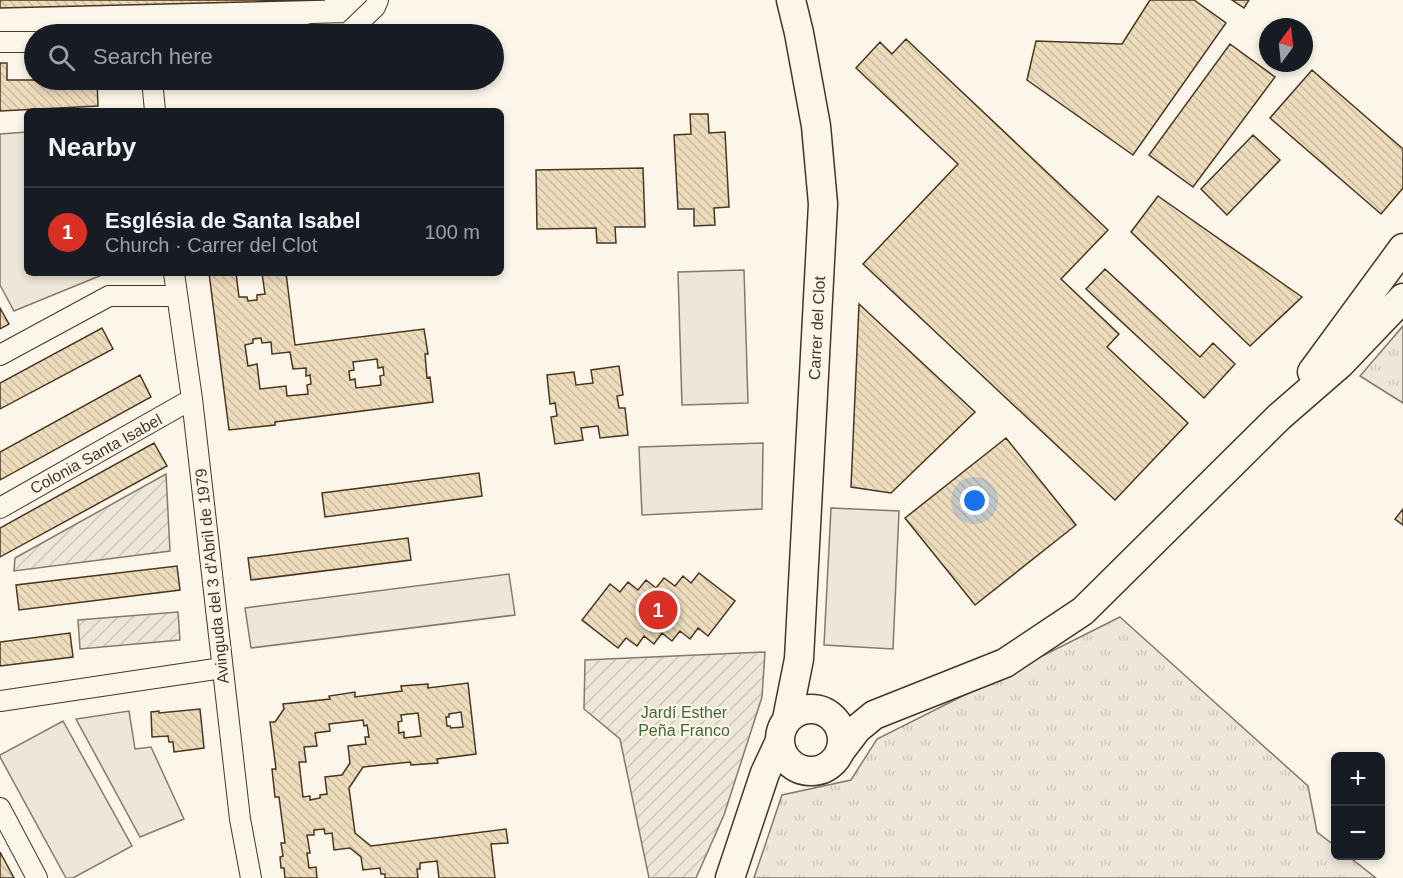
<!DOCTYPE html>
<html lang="en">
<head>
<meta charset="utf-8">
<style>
	:root { --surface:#171b24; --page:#242831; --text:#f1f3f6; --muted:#9ea1a6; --line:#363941; --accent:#d93025 }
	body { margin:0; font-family:Helvetica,sans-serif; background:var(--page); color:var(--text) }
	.controls { position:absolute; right:18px; bottom:18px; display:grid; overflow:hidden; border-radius:9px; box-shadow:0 3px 9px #0003 }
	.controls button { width:54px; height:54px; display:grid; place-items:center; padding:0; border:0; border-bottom:2px solid var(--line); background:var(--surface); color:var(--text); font:30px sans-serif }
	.compass { position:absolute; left:1259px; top:18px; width:54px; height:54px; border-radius:50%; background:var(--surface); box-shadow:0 3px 9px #0003; rotate:15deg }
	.you { position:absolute; left:975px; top:501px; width:21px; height:21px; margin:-15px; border:4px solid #fff; border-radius:50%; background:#1a73e8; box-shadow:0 0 0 9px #1a73e833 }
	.badge { display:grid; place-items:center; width:39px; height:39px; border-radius:50%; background:var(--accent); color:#fff; font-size:20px; font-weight:700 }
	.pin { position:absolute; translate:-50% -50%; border:3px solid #fff; box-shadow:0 2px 6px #0006 }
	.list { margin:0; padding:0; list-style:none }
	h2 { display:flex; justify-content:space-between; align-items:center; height:78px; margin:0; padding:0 24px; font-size:26px }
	h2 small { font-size:20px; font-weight:400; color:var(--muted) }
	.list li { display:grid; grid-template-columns:39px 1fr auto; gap:18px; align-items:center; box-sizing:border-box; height:90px; padding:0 24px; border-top:2px solid var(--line) }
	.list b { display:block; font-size:22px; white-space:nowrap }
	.list p { margin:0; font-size:20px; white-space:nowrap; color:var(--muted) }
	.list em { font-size:20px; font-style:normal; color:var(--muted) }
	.icon { flex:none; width:33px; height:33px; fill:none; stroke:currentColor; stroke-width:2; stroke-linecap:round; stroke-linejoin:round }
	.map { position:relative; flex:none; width:1403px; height:878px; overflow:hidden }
	.search { position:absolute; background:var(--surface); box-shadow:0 3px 9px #0003; left:24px; top:24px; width:480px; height:66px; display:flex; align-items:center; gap:15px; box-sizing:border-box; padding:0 21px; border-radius:33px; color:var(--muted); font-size:22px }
	.panel { position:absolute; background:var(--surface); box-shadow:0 3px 9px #0003; left:24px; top:108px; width:480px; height:168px; border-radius:9px }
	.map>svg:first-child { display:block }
	.grass { fill:url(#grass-tufts); stroke:#887966; stroke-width:1.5 }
	.park { fill:#ede6d9; stroke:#887966; stroke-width:1.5 }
	.garden { fill:url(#garden-furrows); stroke:#887966; stroke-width:1.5 }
	.building { fill:url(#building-back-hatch); stroke:#4a3520; stroke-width:1.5; fill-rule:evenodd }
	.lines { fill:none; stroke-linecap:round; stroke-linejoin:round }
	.street-casing { stroke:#4a3520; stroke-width:22 }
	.secondary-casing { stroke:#4a3520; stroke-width:31 }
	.street { stroke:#fbf6e9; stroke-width:20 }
	.secondary { stroke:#fbf6e9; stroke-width:28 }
	.labels { text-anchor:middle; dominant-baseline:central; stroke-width:4.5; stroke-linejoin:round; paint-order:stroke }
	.street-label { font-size:16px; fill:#4a3520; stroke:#fbf6e9 }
	.park-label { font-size:16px; fill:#436837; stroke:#fbf6e9 }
</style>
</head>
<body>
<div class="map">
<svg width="1403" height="878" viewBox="0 0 1403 878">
	<defs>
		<pattern id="grass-tufts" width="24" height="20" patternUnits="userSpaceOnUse" patternTransform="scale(1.5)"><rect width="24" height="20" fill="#ede6d9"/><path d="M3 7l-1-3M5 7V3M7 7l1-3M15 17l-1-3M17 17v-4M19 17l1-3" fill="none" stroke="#cdc6ba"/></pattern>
		<pattern id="garden-furrows" width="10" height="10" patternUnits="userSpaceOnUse" patternTransform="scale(1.5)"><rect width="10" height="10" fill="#ede6d9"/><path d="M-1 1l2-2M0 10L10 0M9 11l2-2" fill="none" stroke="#cdc6ba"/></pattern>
		<pattern id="building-back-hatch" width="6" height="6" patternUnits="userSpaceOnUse" patternTransform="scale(1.5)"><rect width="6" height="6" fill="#ecdcbc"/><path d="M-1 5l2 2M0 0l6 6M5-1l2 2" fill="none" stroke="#ccbda1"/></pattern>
	</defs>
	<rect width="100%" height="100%" fill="#fbf6e9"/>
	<!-- grass -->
	<path class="grass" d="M1403,326v77l-43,-27z
		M1120,617l188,169 9,46 18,14 1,10h12l28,22h-622l28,-83 69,-15 26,-41z"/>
	<!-- park -->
	<path class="park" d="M27,132v141h75v2l-88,36 -14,-26v-151z
		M744,270l4,133 -66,2 -4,-133z
		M763,443l-1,66 -120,6 -3,-68z
		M831,508l68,3 -6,138 -69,-4z
		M509,574l6,41 -264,33 -6,-40z
		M129,711l6,38 16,-2 33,72 -44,18 -64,-118z
		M63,721l69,125 -59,32h-7l-66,-121v-2z"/>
	<!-- garden -->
	<path class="garden" d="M166,474l4,77 -156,20 1,-13z
		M178,612l2,28 -100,9 -2,-29z
		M765,652l-3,45 -38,118 -28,63h-47l-29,-139 -36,-30 1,-49z"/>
	<!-- building -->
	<path class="building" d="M0,0h325l-325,8z
		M1150,0h44l32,23 -93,132 -106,-75 9,-39 86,3z
		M1232,0h17l-5,8z
		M906,39l202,191 -47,49 58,55 -12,13 81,76 -73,77 -252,-236 95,-100 -102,-96 24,-26 12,12z
		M1230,44l45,33 -82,110 -44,-32z
		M0,63h7v17h90l1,26 -98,5z
		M1312,70l91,79v39l-22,26 -111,-96z
		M690,114h18l1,19 16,-1 4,75 -15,1 1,17 -21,1v-17h-16l-4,-74 17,-1z
		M1253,135l27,25 -53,55 -26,-26z
		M643,168l2,59h-30l1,16h-19l-1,-15 -59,1 -1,-59z
		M1158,196l144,101 -52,49 -119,-114z
		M1105,269l95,88 13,-14 22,21 -31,34 -118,-109z
		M209,273h27l3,24h8l1,4 9,-1v-5l8,-1 -3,-21h24l9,72 129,-16 4,25h-3l2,24 3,-1 3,25 -158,20v3l-46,5zM261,338l1,5 9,-1 1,12 18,-2 3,17 13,-1v8l4,-1 1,9 -4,1 1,9 -21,2 -1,-10 -26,3 -3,-25 -9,2 -3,-21 8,-2v-4zM377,359l1,9 5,-1 1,8 -4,1 1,9 -25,3 -1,-9 -5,1 -1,-9 5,-1 -1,-8z
		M859,304l116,108 -84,81 -40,-6z
		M0,308l9,16 -9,5z
		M102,328l11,21 -113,60v-26z
		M619,366l4,29 -6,1 2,12h6l3,27 -28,3 -2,-12 -17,2 2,12 -28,4 -4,-27 6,-1 -2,-13 -5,1 -3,-29 27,-3 2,13 17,-2 -2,-13z
		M140,375l11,22 -151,83v-28z
		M1006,438l70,87 -101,80 -70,-87z
		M154,443l13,23 -167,91v-29z
		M479,473l3,23 -157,21 -3,-24z
		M1403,509v16l-8,-6z
		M408,538l3,22 -160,20 -3,-22z
		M177,566l3,24 -161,20 -3,-25z
		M699,573l36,28 -27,35 -10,-8 -8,11 -10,-8 -8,10 -10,-8 -8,11 -10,-8 -7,10 -11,-8 -8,10 -36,-28 28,-36 10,8 8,-10 10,8 8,-10 10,8 8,-10 11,8 8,-10 8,7z
		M70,633l3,24 -73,9v-24z
		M468,683l8,71 -39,5 1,4 -27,2 -1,-3 -47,5 -14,21 6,45 16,13 135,-17 2,14 -17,1 4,34h-56l-2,-17 -17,2v6h-3l1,9h-33v-4h-4l-1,-6 -17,2 -2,-13 -11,-9 -16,2 -2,-17 -7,1 -1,-5 -10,1v5h-7l3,18h-3l2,15 7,-1 1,11h-32l-1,-10h-3l-1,-11 3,-1 -2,-13h4l-6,-46h-4l-3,-28h4l-6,-47h5l9,-13 -1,-5 47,-5 -1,-3 26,-4v5l47,-6 -1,-5 27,-2v4zM461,712l2,15 -12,1 -1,-2h-3l-1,-9h3v-3zM418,713l3,23 -17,2v-6l-5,1 -1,-11 4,-1 -1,-6zM363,720l1,6 3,-1 2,12h-4l1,7 -18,2 2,17 -8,12 -17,2 2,17 -7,1v3l-10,2v-4l-7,1 -4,-35h7l-2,-15 13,-1 -2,-13 15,-2 -1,-7z
		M200,709l4,39 -30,4 -1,-10h-4l-1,-6 -16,1 -1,-25 8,-1v2z
		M0,852l14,26h-14z"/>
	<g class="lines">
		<!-- street casing -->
		<g class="street-casing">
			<path id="street" d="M312,34l36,-1 27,-26 3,-7
				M0,42h34
				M152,80l3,31
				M174,273l18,126 48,420 11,59
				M0,355l109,-59h68
				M0,508l192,-109
				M0,701l222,-33
				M0,808l37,70"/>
		</g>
		<!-- secondary casing -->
		<g class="secondary-casing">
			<path id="secondary" d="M1312,372l91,-124
				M780 740a31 31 0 1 1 62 0a31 31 0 1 1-62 0Z
				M787,719l12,-60 24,-455 -7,-78 -17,-93 -8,-33
				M841,750l16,-21 17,-14 131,-52 78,-52 196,-194 61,-53 63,-66
				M730,878l35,-105 14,-30"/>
		</g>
		<!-- street -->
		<use href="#street" class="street"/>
		<!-- secondary -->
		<use href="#secondary" class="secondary"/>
	</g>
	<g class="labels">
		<!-- street labels -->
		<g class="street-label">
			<text transform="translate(817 328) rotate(-87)">Carrer del Clot</text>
			<text transform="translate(96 454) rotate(-29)">Colonia Santa Isabel</text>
			<text transform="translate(212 576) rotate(-96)">Avinguda del 3 d'Abril de 1979</text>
		</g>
		<!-- park labels -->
		<g class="park-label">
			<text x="684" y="712">Jardí Esther<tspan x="684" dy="18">Peña Franco</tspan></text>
		</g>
	</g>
</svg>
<div class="controls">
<button>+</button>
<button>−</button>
</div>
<svg class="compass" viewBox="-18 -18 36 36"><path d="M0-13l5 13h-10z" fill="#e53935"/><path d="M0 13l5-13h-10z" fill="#9ea1a6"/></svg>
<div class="you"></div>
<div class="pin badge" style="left:658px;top:610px">1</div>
<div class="search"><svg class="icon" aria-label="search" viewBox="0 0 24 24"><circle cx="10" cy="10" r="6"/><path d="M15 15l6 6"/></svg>Search here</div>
<section class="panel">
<h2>Nearby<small></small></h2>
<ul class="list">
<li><span class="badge">1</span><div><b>Església de Santa Isabel</b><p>Church · Carrer del Clot</p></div><em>100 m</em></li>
</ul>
</section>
</div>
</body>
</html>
